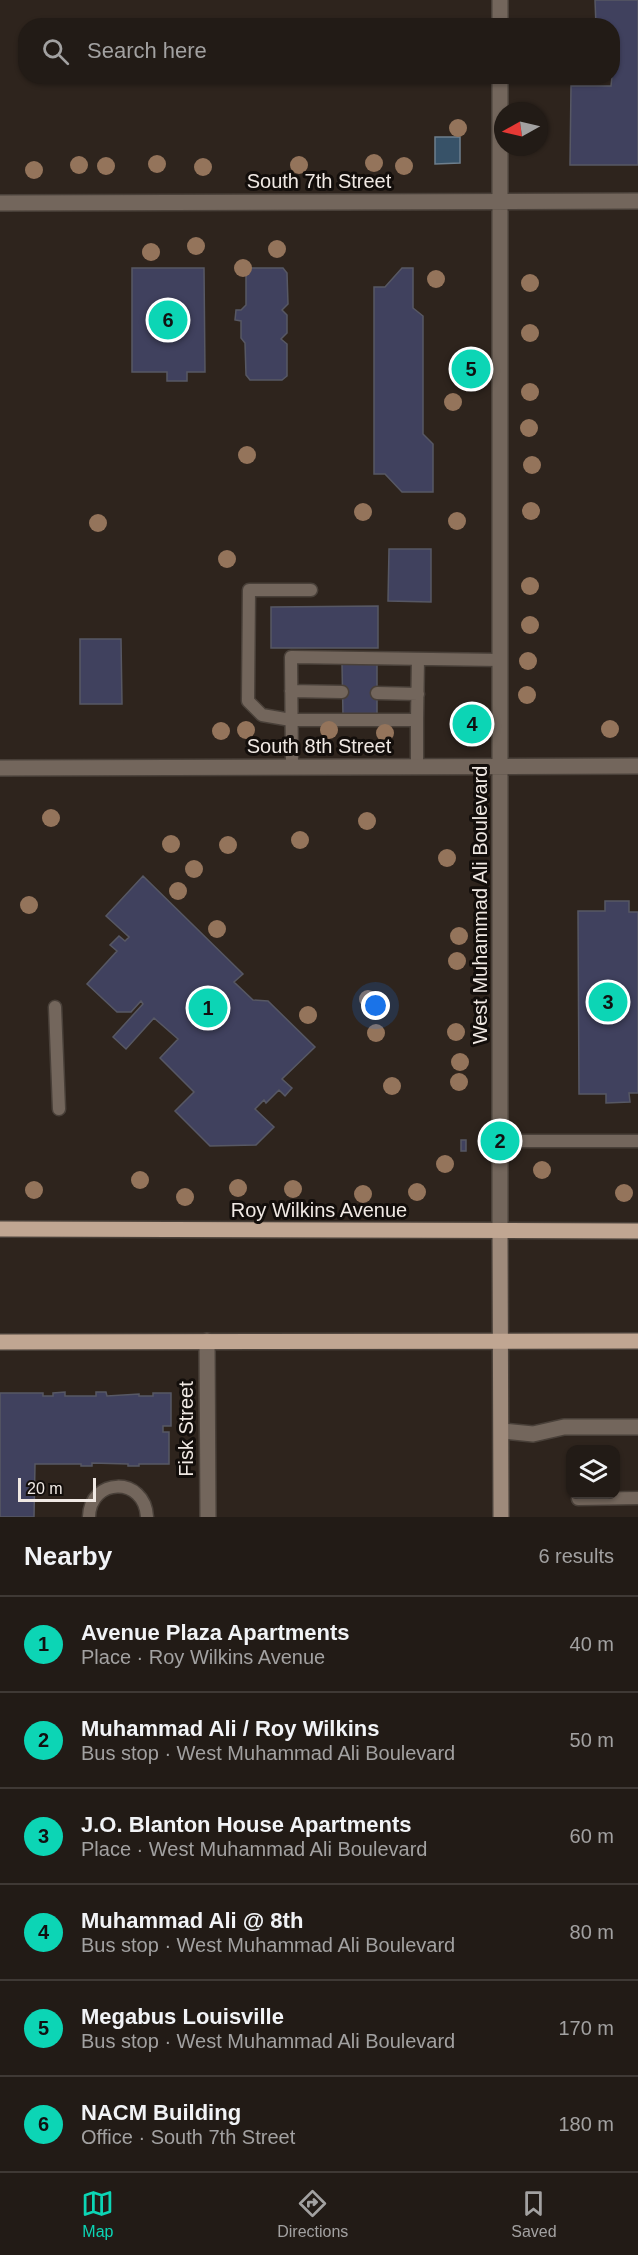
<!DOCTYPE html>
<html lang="en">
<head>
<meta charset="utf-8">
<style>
	:root { --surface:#221b16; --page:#2a241f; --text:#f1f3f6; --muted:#a2a1a1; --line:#3f3935; --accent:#0cd5b5 }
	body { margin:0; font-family:Arial,sans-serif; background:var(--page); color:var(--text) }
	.controls { position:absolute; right:18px; bottom:18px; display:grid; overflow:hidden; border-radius:12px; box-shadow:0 2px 4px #0004 }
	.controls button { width:54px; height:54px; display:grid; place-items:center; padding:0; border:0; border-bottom:2px solid var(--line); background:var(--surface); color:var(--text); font:30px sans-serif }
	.compass { position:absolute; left:494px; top:102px; width:54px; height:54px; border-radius:50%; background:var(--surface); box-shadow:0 2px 4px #0004; rotate:262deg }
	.scale { position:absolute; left:18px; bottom:15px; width:78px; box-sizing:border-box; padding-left:6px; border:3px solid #f0e9e4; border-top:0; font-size:16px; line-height:21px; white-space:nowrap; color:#f0e9e4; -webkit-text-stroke:4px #130e0b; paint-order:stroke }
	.you { position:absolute; left:376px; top:1006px; width:21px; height:21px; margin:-15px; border:4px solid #fff; border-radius:50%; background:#1a73e8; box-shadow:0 0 0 9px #1a73e833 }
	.badge { display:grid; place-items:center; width:39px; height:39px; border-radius:50%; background:var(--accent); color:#111; font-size:20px; font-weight:700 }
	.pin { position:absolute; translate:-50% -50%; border:3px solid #fff; box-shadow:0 2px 6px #0006 }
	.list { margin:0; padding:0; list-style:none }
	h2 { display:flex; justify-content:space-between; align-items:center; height:78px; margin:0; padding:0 24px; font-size:26px }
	h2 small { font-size:20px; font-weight:400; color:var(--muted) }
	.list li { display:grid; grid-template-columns:39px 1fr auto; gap:18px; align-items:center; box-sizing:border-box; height:96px; padding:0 24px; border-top:2px solid var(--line) }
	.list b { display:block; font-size:22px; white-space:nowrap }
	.list p { margin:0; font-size:20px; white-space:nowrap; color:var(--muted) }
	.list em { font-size:20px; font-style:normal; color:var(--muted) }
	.icon { flex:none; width:33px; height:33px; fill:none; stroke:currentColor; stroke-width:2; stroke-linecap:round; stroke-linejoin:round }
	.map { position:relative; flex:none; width:638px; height:1517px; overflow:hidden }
	.search { position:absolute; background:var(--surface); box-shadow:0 2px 4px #0004; left:18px; right:18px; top:18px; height:66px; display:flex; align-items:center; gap:15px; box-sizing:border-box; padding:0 21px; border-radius:24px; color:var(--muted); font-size:22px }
	.sheet { height:654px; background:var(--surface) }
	nav { display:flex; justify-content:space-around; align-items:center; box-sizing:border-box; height:84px; border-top:2px solid var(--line); background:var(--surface); font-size:16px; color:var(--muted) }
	nav a { display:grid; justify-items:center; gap:3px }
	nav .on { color:var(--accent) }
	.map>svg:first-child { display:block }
	.water { fill:#375268; stroke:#6e7f8d; stroke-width:1.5 }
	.building { fill:#40415e; stroke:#575864; stroke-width:1.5 }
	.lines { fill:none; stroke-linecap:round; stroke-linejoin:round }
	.service-casing { stroke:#494039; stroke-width:15 }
	.minor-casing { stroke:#494039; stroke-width:18 }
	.tertiary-casing { stroke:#494039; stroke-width:18 }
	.secondary-casing { stroke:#494039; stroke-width:18 }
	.primary-casing { stroke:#494039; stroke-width:18 }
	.service { stroke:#73665c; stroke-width:12 }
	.minor { stroke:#73665c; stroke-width:15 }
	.tertiary { stroke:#73665c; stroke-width:15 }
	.secondary { stroke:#9e8a7b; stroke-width:15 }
	.primary { stroke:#c0a692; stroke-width:15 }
	.tree { fill:#94745b }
	.labels { text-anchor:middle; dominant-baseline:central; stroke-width:6; stroke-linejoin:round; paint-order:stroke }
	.street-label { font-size:20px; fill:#f0e9e4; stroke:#130e0b }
</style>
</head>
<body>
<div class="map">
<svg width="638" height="1517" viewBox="0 0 638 1517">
	<rect width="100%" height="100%" fill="#2e241d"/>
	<!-- water -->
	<path class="water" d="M435,137h25v26l-25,1z"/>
	<!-- building -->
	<path class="building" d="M595,0h43v165h-68l1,-79h40l1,-10v-50h-16z
		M132,268h72l1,104h-18v9h-20v-9h-35z
		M251,268h32l4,5 1,31 -6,6 5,5v18l-6,6 6,5v32l-5,4h-32l-4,-5 -1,-32 -4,-5v-17l-6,-1 1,-10h5l5,-5v-33z
		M402,268h11v40l10,8v118l10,10v48h-31l-17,-18h-11v-187h11z
		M389,549h42v53l-43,-1z
		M378,606v42h-107v-41z
		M80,639h41l1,65h-42z
		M342,664h35v52h-34z
		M143,876l100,98 -9,8 19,18 15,1 47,46 -33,32 10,9 -7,8 -6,-6 -13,13 -2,-3 -9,9 19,18 -18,18 -46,1 -35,-35 19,-19 -34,-34 18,-19 -24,-21 -28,31 -13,-12 30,-33 -2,-3 -10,11h-14l-30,-28 30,-33 -7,-6 9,-9 6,5 4,-4 -23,-21z
		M605,901h24v11h9v181h-9l1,9 -24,1v-9h-27l-1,-183h27z
		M461,1140h5v11h-5z
		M65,1392v4h31v-4h10l1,4 32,-2v2h14v-3h18v33h-8v6h6v32h-30v2h-11v-2l-36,-1v3h-11v-2h-46l-1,53h-34v-124h43v3h10v-3z"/>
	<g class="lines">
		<!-- service casing -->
		<g class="service-casing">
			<path id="service" d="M311,590h-62l-1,111 14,14 29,5h126v47
				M291,691l51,1
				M377,693l41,1
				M417,720l1,-61
				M292,767l-1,-110 210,3
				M55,1007l4,102
				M500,1141h138
				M578,1499l60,-1
				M89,1517c1,-40 56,-41 58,0"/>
		</g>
		<!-- minor casing -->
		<g class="minor-casing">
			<path id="minor" d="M207,1341l1,176
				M502,1431l31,3 31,-7h74"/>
		</g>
		<!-- tertiary casing -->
		<g class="tertiary-casing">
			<path id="tertiary" d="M500,0v26
				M0,203l638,-2
				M0,768l638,-2
				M500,1231v-1155"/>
		</g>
		<!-- secondary casing -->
		<g class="secondary-casing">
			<path id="secondary" d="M500,1231l1,286"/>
		</g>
		<!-- primary casing -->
		<g class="primary-casing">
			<path id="primary" d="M0,1229l638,2
				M0,1342l638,-1"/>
		</g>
		<!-- service -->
		<use href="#service" class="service"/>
		<!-- minor -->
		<use href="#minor" class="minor"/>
		<!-- tertiary -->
		<use href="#tertiary" class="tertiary"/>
		<!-- secondary -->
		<use href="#secondary" class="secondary"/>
		<!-- primary -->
		<use href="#primary" class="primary"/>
	</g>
	<!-- trees -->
	<g class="tree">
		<circle cx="458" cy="128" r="9"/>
		<circle cx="374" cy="163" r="9"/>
		<circle cx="157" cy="164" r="9"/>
		<circle cx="79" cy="165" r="9"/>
		<circle cx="299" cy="165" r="9"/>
		<circle cx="106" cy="166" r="9"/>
		<circle cx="404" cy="166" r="9"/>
		<circle cx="203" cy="167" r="9"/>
		<circle cx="34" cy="170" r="9"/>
		<circle cx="196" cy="246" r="9"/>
		<circle cx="277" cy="249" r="9"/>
		<circle cx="151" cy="252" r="9"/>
		<circle cx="243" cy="268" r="9"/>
		<circle cx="436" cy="279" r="9"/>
		<circle cx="530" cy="283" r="9"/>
		<circle cx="530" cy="333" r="9"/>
		<circle cx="530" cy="392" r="9"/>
		<circle cx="453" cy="402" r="9"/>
		<circle cx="529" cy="428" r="9"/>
		<circle cx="247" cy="455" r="9"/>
		<circle cx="532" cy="465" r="9"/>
		<circle cx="531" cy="511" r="9"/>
		<circle cx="363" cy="512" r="9"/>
		<circle cx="457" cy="521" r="9"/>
		<circle cx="98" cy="523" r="9"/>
		<circle cx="227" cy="559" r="9"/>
		<circle cx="530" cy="586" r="9"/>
		<circle cx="530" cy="625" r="9"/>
		<circle cx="528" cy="661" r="9"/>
		<circle cx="527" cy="695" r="9"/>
		<circle cx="610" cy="729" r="9"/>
		<circle cx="246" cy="730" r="9"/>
		<circle cx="329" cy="730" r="9"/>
		<circle cx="221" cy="731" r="9"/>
		<circle cx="385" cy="733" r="9"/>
		<circle cx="51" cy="818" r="9"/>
		<circle cx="367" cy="821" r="9"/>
		<circle cx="300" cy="840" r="9"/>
		<circle cx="171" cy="844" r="9"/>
		<circle cx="228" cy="845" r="9"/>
		<circle cx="447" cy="858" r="9"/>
		<circle cx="194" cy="869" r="9"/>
		<circle cx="178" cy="891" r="9"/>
		<circle cx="29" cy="905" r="9"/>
		<circle cx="217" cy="929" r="9"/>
		<circle cx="459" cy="936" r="9"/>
		<circle cx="457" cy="961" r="9"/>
		<circle cx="368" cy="999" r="9"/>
		<circle cx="308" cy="1015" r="9"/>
		<circle cx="456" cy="1032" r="9"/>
		<circle cx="376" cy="1033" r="9"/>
		<circle cx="460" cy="1062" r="9"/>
		<circle cx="459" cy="1082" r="9"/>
		<circle cx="392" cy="1086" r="9"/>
		<circle cx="445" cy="1164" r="9"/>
		<circle cx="542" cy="1170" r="9"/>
		<circle cx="140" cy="1180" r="9"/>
		<circle cx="238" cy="1188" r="9"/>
		<circle cx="293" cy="1189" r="9"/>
		<circle cx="34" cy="1190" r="9"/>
		<circle cx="417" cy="1192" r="9"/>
		<circle cx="624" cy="1193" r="9"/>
		<circle cx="363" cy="1194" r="9"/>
		<circle cx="185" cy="1197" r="9"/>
	</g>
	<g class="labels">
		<!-- street labels -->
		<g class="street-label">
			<text x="319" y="181">South 7th Street</text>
			<text x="319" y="746">South 8th Street</text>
			<text transform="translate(480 905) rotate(-90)">West Muhammad Ali Boulevard</text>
			<text x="319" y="1210">Roy Wilkins Avenue</text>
			<text transform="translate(186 1429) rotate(-90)">Fisk Street</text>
		</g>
	</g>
</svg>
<div class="controls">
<button><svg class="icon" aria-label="layers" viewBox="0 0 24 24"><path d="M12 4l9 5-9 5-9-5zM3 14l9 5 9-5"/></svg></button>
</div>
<svg class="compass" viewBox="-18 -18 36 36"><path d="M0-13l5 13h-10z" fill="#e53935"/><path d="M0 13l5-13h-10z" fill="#a2a1a1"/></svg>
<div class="scale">20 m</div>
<div class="you"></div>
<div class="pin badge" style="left:208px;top:1008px">1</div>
<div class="pin badge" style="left:500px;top:1141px">2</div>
<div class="pin badge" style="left:608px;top:1002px">3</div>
<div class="pin badge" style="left:472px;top:724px">4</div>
<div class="pin badge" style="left:471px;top:369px">5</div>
<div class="pin badge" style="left:168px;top:320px">6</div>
<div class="search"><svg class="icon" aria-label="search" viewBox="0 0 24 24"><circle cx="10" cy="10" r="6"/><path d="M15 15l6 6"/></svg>Search here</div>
</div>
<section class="sheet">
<h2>Nearby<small>6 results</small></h2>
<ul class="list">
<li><span class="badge">1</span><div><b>Avenue Plaza Apartments</b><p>Place · Roy Wilkins Avenue</p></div><em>40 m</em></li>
<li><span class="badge">2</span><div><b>Muhammad Ali / Roy Wilkins</b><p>Bus stop · West Muhammad Ali Boulevard</p></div><em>50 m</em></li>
<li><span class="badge">3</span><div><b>J.O. Blanton House Apartments</b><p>Place · West Muhammad Ali Boulevard</p></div><em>60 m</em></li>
<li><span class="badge">4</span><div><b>Muhammad Ali @ 8th</b><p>Bus stop · West Muhammad Ali Boulevard</p></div><em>80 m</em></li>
<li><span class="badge">5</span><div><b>Megabus Louisville</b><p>Bus stop · West Muhammad Ali Boulevard</p></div><em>170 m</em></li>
<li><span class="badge">6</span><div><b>NACM Building</b><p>Office · South 7th Street</p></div><em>180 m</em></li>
</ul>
</section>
<nav>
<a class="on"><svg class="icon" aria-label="map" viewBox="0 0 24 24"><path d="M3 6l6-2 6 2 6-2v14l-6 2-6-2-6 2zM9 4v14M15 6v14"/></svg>Map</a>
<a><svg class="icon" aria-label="directions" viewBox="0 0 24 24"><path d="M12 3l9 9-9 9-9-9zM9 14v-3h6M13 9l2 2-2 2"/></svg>Directions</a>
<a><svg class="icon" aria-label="saved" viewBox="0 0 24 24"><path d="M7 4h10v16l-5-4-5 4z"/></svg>Saved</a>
</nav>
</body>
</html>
